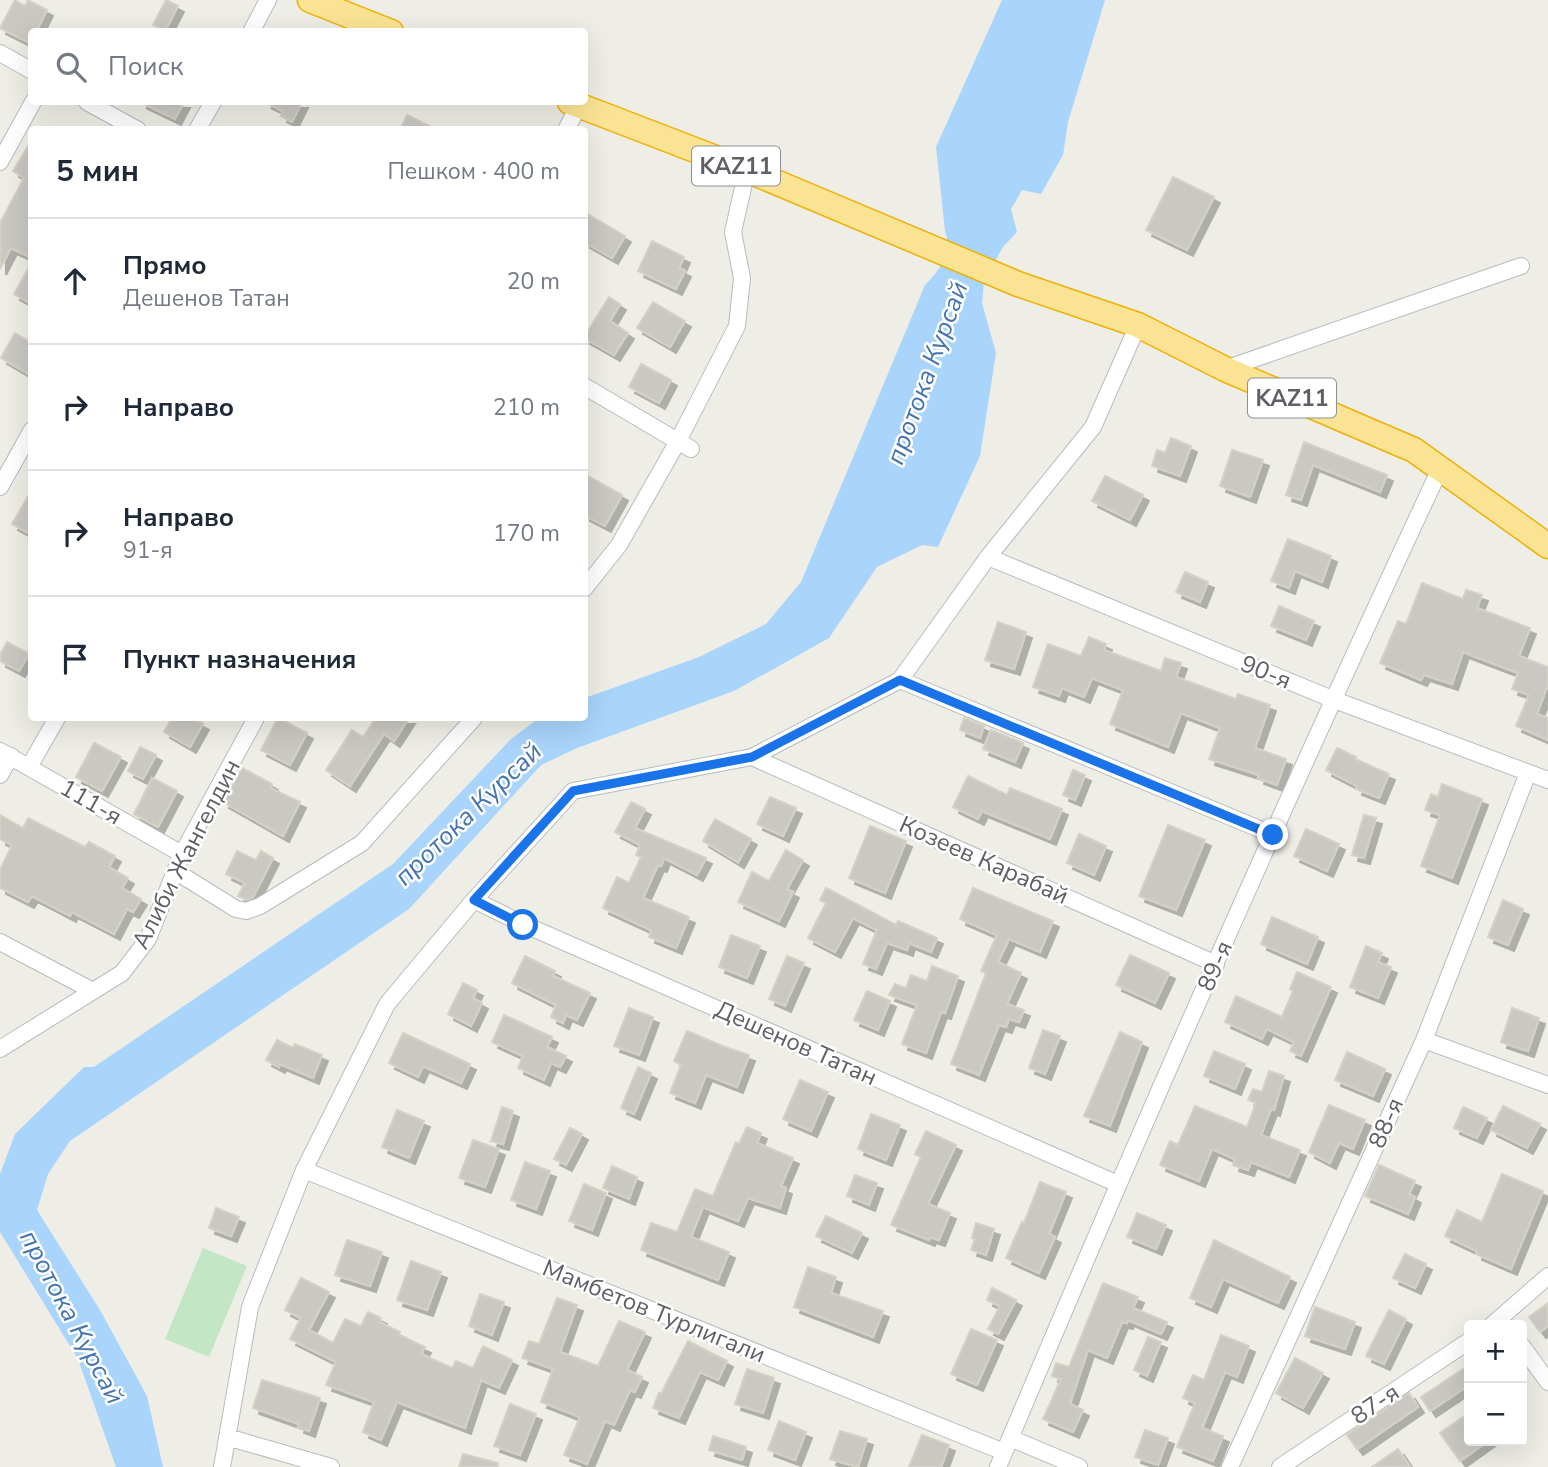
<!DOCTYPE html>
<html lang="ru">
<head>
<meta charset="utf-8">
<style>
	:root { --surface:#fff; --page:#f2f2f3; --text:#1f2937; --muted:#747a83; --line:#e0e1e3 }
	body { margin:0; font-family:"Nunito Sans",sans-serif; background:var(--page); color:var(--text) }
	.controls { position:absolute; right:21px; bottom:21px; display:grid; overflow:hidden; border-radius:7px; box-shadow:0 7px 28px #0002 }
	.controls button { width:63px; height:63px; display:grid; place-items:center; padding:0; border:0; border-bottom:2px solid var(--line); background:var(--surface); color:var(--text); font:35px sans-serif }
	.stop { position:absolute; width:21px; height:21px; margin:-16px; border:5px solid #1a73e8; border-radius:50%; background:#fff }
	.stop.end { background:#1a73e8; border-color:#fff; box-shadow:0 2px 7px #0008 }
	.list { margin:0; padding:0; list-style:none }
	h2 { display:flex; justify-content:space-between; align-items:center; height:91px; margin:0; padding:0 28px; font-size:30px }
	h2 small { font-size:23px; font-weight:400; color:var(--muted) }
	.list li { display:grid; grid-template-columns:46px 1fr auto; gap:21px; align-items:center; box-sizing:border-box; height:126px; padding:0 28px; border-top:2px solid var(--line) }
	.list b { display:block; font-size:26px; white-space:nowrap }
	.list p { margin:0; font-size:23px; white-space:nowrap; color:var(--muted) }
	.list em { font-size:23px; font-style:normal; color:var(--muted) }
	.icon { flex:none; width:38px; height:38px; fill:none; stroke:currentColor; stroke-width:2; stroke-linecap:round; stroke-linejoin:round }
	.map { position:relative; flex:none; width:1548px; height:1467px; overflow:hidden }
	.search { position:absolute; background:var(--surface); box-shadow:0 7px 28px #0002; left:28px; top:28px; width:560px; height:77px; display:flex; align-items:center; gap:18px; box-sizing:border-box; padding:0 24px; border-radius:7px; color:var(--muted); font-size:26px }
	.panel { position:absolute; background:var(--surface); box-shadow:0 7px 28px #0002; left:28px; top:126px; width:560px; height:595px; border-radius:7px }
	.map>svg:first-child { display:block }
	.green { fill:#c3e6c5 }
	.water { fill:#a9d4fc }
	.building { fill:#cac8c3; stroke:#d4d0c4; stroke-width:2; filter:url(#shadow) }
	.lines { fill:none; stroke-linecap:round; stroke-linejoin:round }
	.minor-casing { stroke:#b8bbbf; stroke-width:18 }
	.highway-casing { stroke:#eeb007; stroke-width:27 }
	.minor { stroke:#fff; stroke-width:16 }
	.highway { stroke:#fae493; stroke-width:24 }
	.route { stroke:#1a73e8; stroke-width:9 }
	.labels { text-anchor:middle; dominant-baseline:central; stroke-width:5; stroke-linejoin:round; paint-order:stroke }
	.shield { fill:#fff; stroke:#8e9094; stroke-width:2 }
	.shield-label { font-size:23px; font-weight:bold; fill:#5d6166 }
	.street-label { font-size:24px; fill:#5d6166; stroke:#fff }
	.water-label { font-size:26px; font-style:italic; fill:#4574ae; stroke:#fff }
</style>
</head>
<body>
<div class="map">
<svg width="1548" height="1467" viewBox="0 0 1548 1467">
	<defs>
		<filter id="shadow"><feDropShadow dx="6" dy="6" stdDeviation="0" flood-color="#0004"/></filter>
	</defs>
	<rect width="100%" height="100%" fill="#efeee6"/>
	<!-- green -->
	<path class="green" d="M203,1248l44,18 -38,91 -44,-18z"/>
	<!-- water -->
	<path class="water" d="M1002,0h103l-37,122 -5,33 -22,39 -19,-4 -11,19 6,23 -14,15 -19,34 -2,22 14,50 -16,103 -42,91 -16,-2 -45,22 -48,71 -95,53 -157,57 -36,17 -132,144 -339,232 -22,33 -11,36 63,100 47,86 16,71h-47l-38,-108 -78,-127v-58l15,-40 69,-67h10l299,-203 118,-125 28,-21h45l1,-20 114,-41 67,-33 35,-42 124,-297c14,-14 28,-33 20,-54l-9,-84z"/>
	<!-- building -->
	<path class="building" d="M15,0l10,6 3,-6 19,10 -11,22h-4l-2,11 -30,-15z
		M166,0l12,6 -13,25 -12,-6z
		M140,102h44l-9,17z
		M265,102h37l-10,20 -11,-6 2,-5z
		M407,115l30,15h-37z
		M32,140v118l-21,-10 -11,21v-46l24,-45 -11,-7z
		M1173,177l41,20 -27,53 -41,-20z
		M584,212l41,24 -13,22 -28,-16z
		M652,241l32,16 -5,11 6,3 -9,18 -38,-18z
		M32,262v42l-18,-10z
		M609,297l11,7 -10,17 18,12 -14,22 -30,-17z
		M653,302l32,19 -15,26 -33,-19z
		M15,333l17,10v33l-31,-18z
		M641,364l30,16 -12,23 -30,-16z
		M1171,438l20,8 -11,30 -28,-10 5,-16 8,3z
		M1304,442l83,33 -7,17 -67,-27 -12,35 -15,-5z
		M1232,450l31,10 -13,37 -30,-11z
		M584,474l38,21 -17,31 -21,-11z
		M1105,476l38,19 -13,25 -38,-19z
		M32,490v45l-20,-11z
		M1288,539l43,17 -9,26 -27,-11 -6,17 -18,-7z
		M1185,572l23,10 -8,20 -24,-10z
		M1422,583l41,16 3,-9 16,5 -5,13 53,20 -11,28 29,11v17l-11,30 11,4v22l-32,-14 13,-31 -17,-6 6,-16 -55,-21 -11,32 -28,-9 -3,5 -41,-17 18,-42 8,3z
		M1279,606l35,15 -8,19 -35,-14z
		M998,622l28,10 -12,37 -29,-9z
		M1089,637l17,7 -2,6 57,21 4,-13 16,5 -5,14 60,22 2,-5 32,11 -15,43 31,11 -9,26 -19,-7 1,-3 -50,-16 11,-31 -39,-15 -13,34 -58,-23 13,-34 -31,-12 -8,19 -22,-9 -3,8 -26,-9 15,-43 33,12z
		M7,642l22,12 -10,17 -19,-10v-6z
		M172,718h20l11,6 -13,23 -26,-15z
		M278,718l29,15 -17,32 -29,-15z
		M376,718h33l-15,23 -10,-7 -34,52 -24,-16 26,-40 11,7z
		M964,718l20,8 -4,12 -20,-8z
		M991,730l32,13 -8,19 -32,-13z
		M94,743l27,14 -19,34 -26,-14z
		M140,747l16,8 -13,24 -15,-8z
		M1337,748l19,9 -1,2 34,15 -10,24 -23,-9 1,-3 -31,-16z
		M242,768l30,16 -2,4 30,14 -17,34 -60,-34z
		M1073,770l12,5 -10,25 -12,-5z
		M968,776l39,19 3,-7 52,21 -12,30 -68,-28 -4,8 -25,-12z
		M152,778l25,13 -19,36 -24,-13z
		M1442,784l40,15 -30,79 -31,-12 19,-51 -15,-5 6,-16 7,3z
		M770,797l26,11 -13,28 -26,-12z
		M631,802l14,7 -10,19 71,30 -9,17 -33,-17 -3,8 -3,-1 -15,33 46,19 -13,31 -27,-11 2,-7 -48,-22 14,-31 12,6 12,-26 -5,-2 4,-10 -25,-13z
		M0,815l23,13 5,-10 57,29 4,-5 26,14 -6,11 19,11 -6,10 19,11 -8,13 -6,-3 -13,25 -42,-22 -2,4 -38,-20 -4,6 -28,-14v-18l12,-25 -12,-6z
		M1364,815l12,3 -12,40 -12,-3z
		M715,819l36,20 -13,23 -35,-21z
		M1168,825l37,15 -29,70 -37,-14z
		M870,826l36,15 -21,52 -36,-15z
		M1306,829l33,15 -12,27 -33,-15z
		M1079,834l27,12 -12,29 -27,-12z
		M786,850l17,10 -16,29 6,3 -14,29 -41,-19 14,-30 17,9z
		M237,851l19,9 5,-9 12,7 -20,39 -6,3 -9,-4 7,-13 -19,-9z
		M826,888l70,37 2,-4 39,17 -6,14 -22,-9 -2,7 -20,-7 -11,26 -13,-5 14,-34 -24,-12 -18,34 -27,-14 18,-35 -6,-3z
		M973,888l80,33 -13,31 -31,-13 -11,23 23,11 -14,31 17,6 -5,12 -10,-3 -3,8 -7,-2 -20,50 -28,-11 35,-91 -5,-2 16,-36 -37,-16z
		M1503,900l20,9 -15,36 -20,-8z
		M1272,917l46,20 -11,27 -46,-20z
		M731,935l29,11 -13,32 -28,-11z
		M1366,946l16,7 -4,9 13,5 -13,31 -28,-11z
		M1130,955l39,18 -14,30 -39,-18z
		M525,956l30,15 -2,5 37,17 -13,27 -11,-5 -3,8 -12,-6 5,-12 -44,-22z
		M787,956l17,7 -19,43 -16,-7z
		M932,966l26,10 -13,37 -4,-1 -15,41 -24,-9 15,-39 -28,-10 6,-11 11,4 5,-13 16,6z
		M1297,972l34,15 -30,69 -11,-5 4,-9 -27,-13 -5,10 -37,-17 11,-26 46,21 11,-26 -3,-2z
		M463,983l14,7 -4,8 9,5 -11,23 -23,-12z
		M867,991l23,10 -12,29 -24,-10z
		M629,1008l24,9 -14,38 -25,-9z
		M1512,1008l27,10 -11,33 -27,-9z
		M504,1015l48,22 -5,10 19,9 -6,11 -9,-4 -7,17 -26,-12 5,-12 -31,-14z
		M1043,1030l17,6 -15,38 -16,-6z
		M687,1031l38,16 24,8 -12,32 -31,-12 -11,28 -25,-10 11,-28 -7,-4z
		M1120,1032l22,10 -32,84 -26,-10z
		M403,1033l67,31 -9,19 -38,-17 -5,11 -29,-14z
		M277,1040l16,8 2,-4 27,11 -9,23 -33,-14 -1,3 -13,-7z
		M1214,1051l31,13 -10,25 -31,-13z
		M1347,1052l38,17 -12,27 -38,-16z
		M638,1067l13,6 -17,41 -13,-6z
		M1269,1071l15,5 -10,34 -3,-1 -10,26 39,15 -11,27 -38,-15 -3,8 -15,-5 2,-6 -23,-10 -13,32 -39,-16 10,-24 8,4 17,-39 52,21 9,-24 -8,-3 5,-11 9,3z
		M800,1080l28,12 -17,39 -28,-12z
		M1329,1105l36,15 -12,29 -14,-6 -9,20 -21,-11z
		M1503,1106l37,18 -13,24 -36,-18z
		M502,1107l11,4 -10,33 -12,-3z
		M1463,1107l24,11 -10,20 -23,-10z
		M397,1110l27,11 -15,37 -27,-11z
		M871,1114l29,11 -14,35 -28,-11z
		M747,1127l14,6 -4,10 36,15 -12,28 5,2 -6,20 -32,-10 -10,23 -35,-14 -12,30 38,15 -11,28 -77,-30 10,-27 26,9 18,-43 18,7 23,-54 3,2z
		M570,1128l12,6 -16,31 -12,-6z
		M926,1131l30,14 -28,59 22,9 -11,27 -9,-3 -1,3 -38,-15 30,-68 -6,-3z
		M473,1140l26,9 -14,38 -26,-9z
		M525,1162l25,9 -14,38 -25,-9z
		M1379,1165l36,16 -6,13 6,3 -7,17 -43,-18z
		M612,1166l25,11 -8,22 -26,-11z
		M1502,1174l41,17 -32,78 -35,-15 1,-3 -32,-15 12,-26 25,12z
		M855,1175l22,8 -8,22 -22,-9z
		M1040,1182l26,10 -17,42 6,3 -16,36 -33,-15 16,-36 2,1z
		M584,1184l22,9 -14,37 -23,-9z
		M216,1208l23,9 -8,19 -22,-8z
		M1137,1213l29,12 -10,24 -29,-12z
		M826,1216l36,17 -10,20 -36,-17z
		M976,1223l18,6 -8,26 -15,-5 4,-11 -3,-1z
		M347,1240l35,12 -12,34 -35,-11z
		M1214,1240l76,37 -12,26 -55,-24 -12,28 -21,-9z
		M1405,1254l21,10 -11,24 -22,-10z
		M411,1261l30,11 -14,38 -30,-10z
		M808,1267l28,10 -5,16 52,18 -10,26 -79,-30z
		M301,1278l28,14 -20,38 24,13 12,-24 16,7 7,-14 13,6 -2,4 21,10 -1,3 26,12 -4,7 31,14 4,-7 17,7 10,-22 29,14 -13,28 -18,-8 -16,48 -68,-26 -16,38 -18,-8 11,-30 -48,-17 10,-23 -46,-23 11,-21 -16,-8z
		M1103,1283l35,14 -5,11 34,14 -6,12 -33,-14 -1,3 -5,-1 -15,36 -19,-8 -18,54 13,6 -10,22 -30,-13 18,-40 -9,-3 4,-13 13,4z
		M992,1288l24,12 -18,34 -10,-5 12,-23 -13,-6z
		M480,1294l24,8 -12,33 -23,-9z
		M557,1298l20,7 -17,47 38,14 21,-45 26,11 -18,38 15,7 -7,15 -5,-2 -16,35 -9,-4 -18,43 -23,-9 16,-38 -39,-15 12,-33 -31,-11 7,-17 10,3z
		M1548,1303v23l-8,6 -11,-15z
		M1315,1307l40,15 -10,27 -40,-13z
		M1389,1310l17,9 -22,45 -18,-8z
		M971,1329l26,11 -20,45 -26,-11z
		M1221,1335l28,11 -12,31 -12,-5 -23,56 21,8 -10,25 -36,-14 18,-44 -12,-5 10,-23 11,5z
		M1148,1337l13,5 -14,34 -13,-6z
		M688,1341l39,20 -9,19 -18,-8 -21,46 -26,-10 6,-15 2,1z
		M1295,1358l28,15 -20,35 -27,-15z
		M1469,1365v20l-39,26 -9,-14z
		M747,1369l27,9 -11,35 -28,-9z
		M262,1380l58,18 -11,33 -11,-4 1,-3 -46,-16z
		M1409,1393l9,14 -61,42 -10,-14z
		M510,1404l26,10 -16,41 -26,-9z
		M1463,1417l6,9v15h19l-28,20 -20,-28z
		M779,1421l27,11 -11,28 -27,-10z
		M1145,1430l23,8 -10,27 -23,-8z
		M840,1431l27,8 -9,28 -28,-8z
		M922,1435l27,10 -8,22h-32z
		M713,1436l33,11 -4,13 -33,-10z
		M1398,1449l12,18h-38z
		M463,1454l35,9 -1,4h-38z"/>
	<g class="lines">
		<!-- minor casing -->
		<g class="minor-casing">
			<path id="minor" d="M251,32l17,-32
				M0,53l32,18
				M87,102l51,28
				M197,130l16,-28
				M566,130l13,-25
				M0,162l33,-60
				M1225,369l296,-103
				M584,386l107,63
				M0,487l32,-57
				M988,557l344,142 216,81
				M584,589l35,-44 59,-104 59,-115 5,-48 -9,-46 14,-62
				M900,680l374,155
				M0,751l182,103
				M752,757l464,207
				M29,767l28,-49
				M0,775l11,-19
				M175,871l61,38 10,2 14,-5 102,-63 112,-125
				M474,900l49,24 595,260
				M0,942l93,49
				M1424,1040l124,45
				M0,1049l122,-76 26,-34 34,-85 74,-136
				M304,1170l700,282
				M1492,1325l56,-49
				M1522,1346l26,36
				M227,1437l104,30
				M1010,1438l69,29
				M222,1467l28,-160 54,-137 83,-166 87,-104 99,-109 179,-34 148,-77 88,-123 105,-130 45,-102
				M998,1467c141,-335 288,-669 442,-998
				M1230,1467l194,-427 104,-267
				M1280,1467l189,-126"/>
		</g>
		<!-- highway casing -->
		<g class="highway-casing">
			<path id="highway" d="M310,0l81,32
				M570,102l177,68 271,114 120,41 87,44 189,81 134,96"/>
		</g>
		<!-- minor -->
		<use href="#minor" class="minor"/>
		<!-- highway -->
		<use href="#highway" class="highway"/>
	</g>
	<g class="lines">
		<!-- route -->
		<path class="route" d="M523,925l-49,-25 99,-109 179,-34 148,-77 373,155"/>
	</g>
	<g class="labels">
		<!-- shield labels -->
		<g class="shield">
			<rect x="692" y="146.5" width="88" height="39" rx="5"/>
			<rect x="1248" y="378.5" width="88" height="39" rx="5"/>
		</g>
		<g class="shield-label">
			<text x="736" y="166">KAZ11</text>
			<text x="1292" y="398">KAZ11</text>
		</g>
		<!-- street labels -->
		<g class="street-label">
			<text transform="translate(1266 672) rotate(22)">90-я</text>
			<text transform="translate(91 802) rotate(30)">111-я</text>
			<text transform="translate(186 854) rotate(-63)">Алиби Жангелдин</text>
			<text transform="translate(984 860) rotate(24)">Козеев Карабай</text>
			<text transform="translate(1215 966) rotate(-66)">89-я</text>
			<text transform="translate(796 1043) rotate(24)">Дешенов Татан</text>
			<text transform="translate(1386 1123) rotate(-66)">88-я</text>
			<text transform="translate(654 1311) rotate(22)">Мамбетов Турлигали</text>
			<text transform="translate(1375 1404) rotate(-34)">87-я</text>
		</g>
		<!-- water labels -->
		<g class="water-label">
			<text transform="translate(927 373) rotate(-70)">протока Курсай</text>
			<text transform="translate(468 814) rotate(-44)">протока Курсай</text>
			<text transform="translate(72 1317) rotate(62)">протока Курсай</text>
		</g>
	</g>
</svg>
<div class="controls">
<button>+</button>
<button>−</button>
</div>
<div class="stop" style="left:523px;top:925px"></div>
<div class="stop end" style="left:1273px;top:835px"></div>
<div class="search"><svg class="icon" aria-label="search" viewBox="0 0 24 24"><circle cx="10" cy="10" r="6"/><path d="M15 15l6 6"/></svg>Поиск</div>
<section class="panel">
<h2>5 мин<small>Пешком · 400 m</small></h2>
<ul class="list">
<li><svg class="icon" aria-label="ahead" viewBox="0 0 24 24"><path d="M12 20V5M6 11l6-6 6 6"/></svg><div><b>Прямо</b><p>Дешенов Татан</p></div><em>20 m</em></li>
<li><svg class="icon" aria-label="right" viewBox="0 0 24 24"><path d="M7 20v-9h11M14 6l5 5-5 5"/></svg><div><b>Направо</b></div><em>210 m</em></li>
<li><svg class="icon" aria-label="right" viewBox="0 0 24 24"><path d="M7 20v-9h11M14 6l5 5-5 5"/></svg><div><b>Направо</b><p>91-я</p></div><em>170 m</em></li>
<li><svg class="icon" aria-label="arrive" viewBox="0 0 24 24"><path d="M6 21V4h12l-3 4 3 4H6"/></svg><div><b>Пункт назначения</b></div></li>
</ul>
</section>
</div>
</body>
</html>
